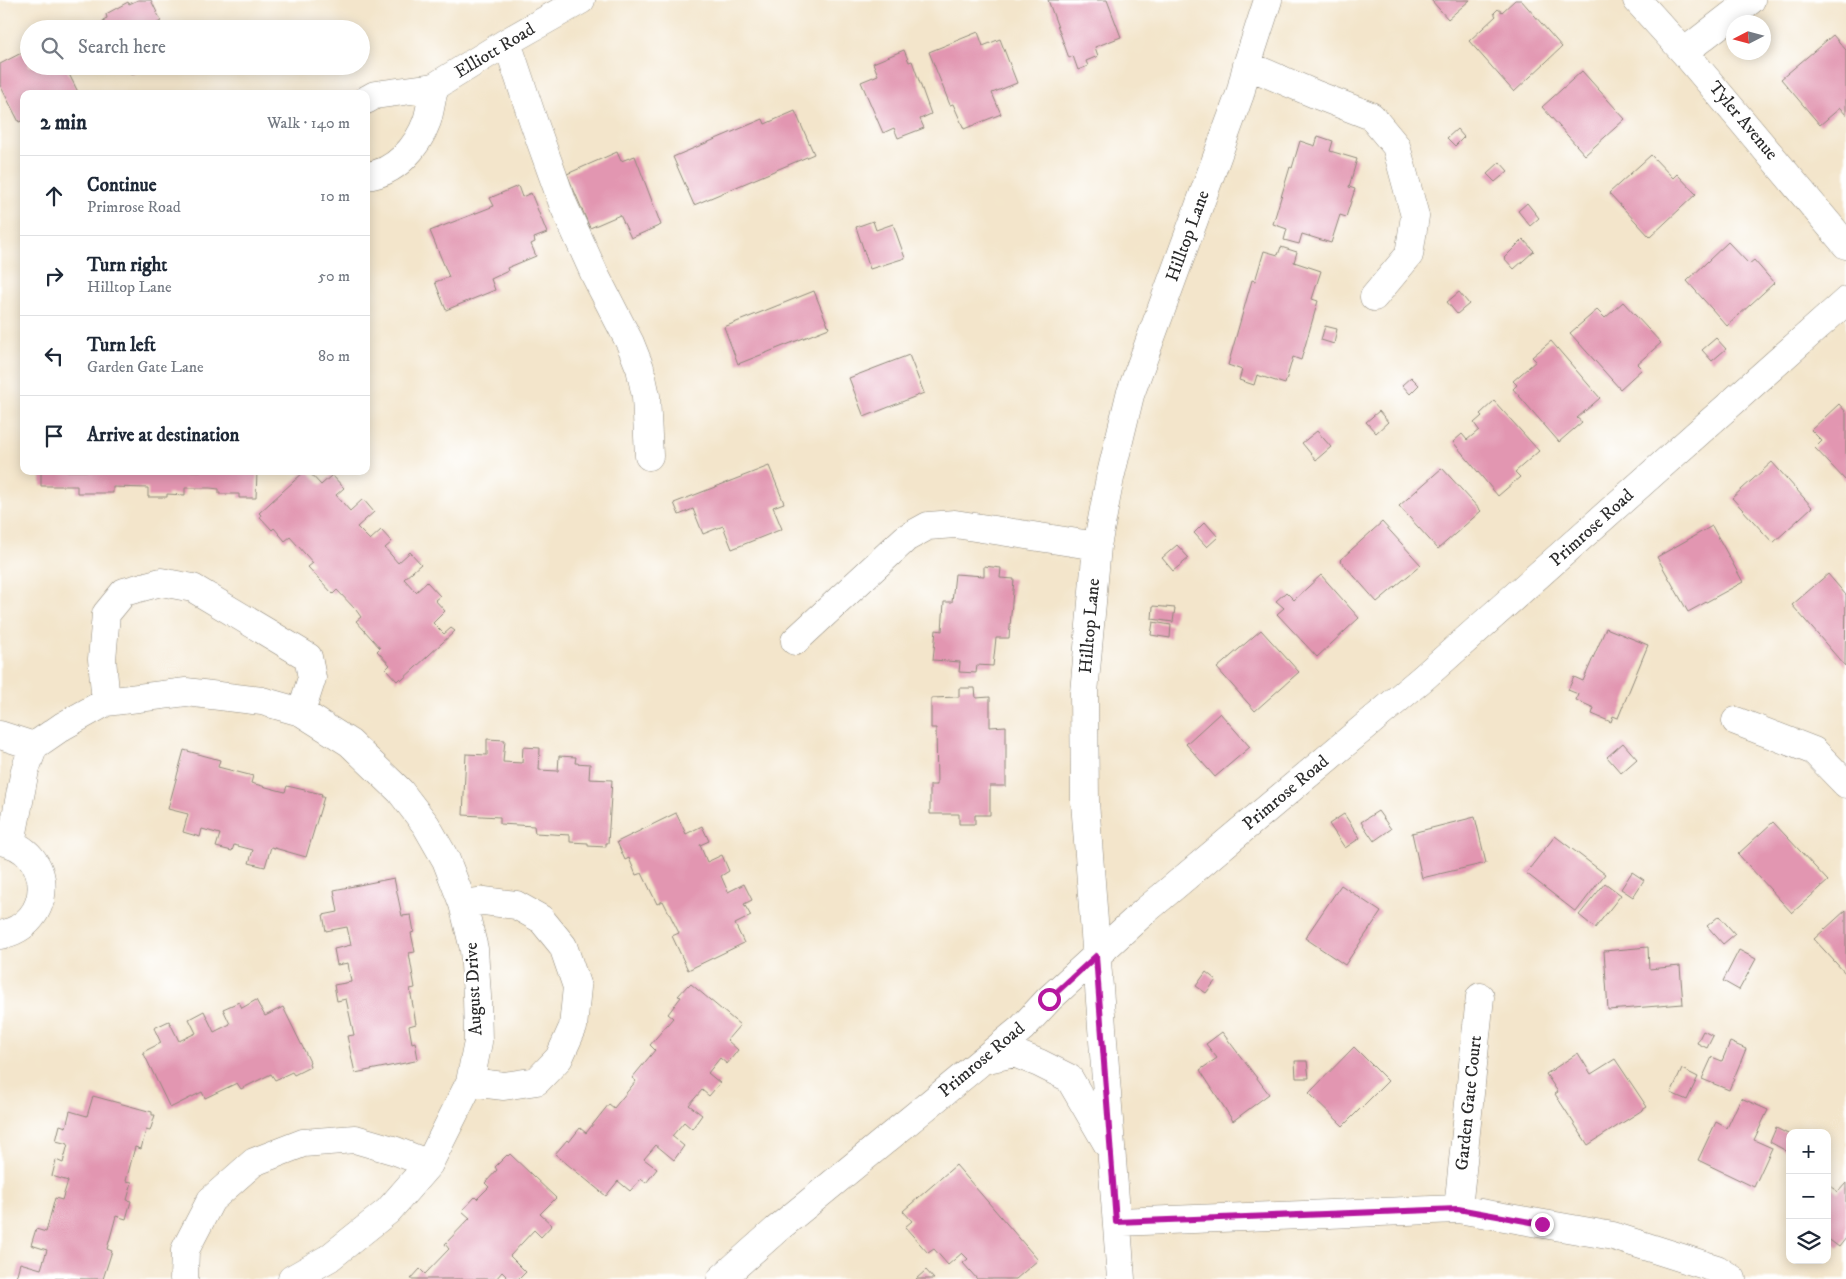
<!DOCTYPE html>
<html lang="en">
<head>
<meta charset="utf-8">
<style>
	:root { --surface:#fff; --page:#f2f2f3; --text:#1f2937; --muted:#747a83; --line:#e0e1e3 }
	body { margin:0; font-family:"IM FELL DW Pica",serif; background:var(--page); color:var(--text) }
	.controls { position:absolute; right:15px; bottom:15px; display:grid; overflow:hidden; border-radius:10px; box-shadow:0 2px 12px #0003 }
	.controls button { width:45px; height:45px; display:grid; place-items:center; padding:0; border:0; border-bottom:1px solid var(--line); background:var(--surface); color:var(--text); font:25px sans-serif }
	.compass { position:absolute; left:1726px; top:15px; width:45px; height:45px; border-radius:50%; background:var(--surface); box-shadow:0 2px 12px #0003; rotate:264deg }
	.stop { position:absolute; width:15px; height:15px; margin:-11px; border:4px solid #b5179e; border-radius:50%; background:#fff }
	.stop.end { background:#b5179e; border-color:#fff; box-shadow:0 1px 5px #0008 }
	.list { margin:0; padding:0; list-style:none }
	h2 { display:flex; justify-content:space-between; align-items:center; height:65px; margin:0; padding:0 20px; font-size:21px }
	h2 small { font-size:16px; font-weight:400; color:var(--muted) }
	.list li { display:grid; grid-template-columns:32px 1fr auto; gap:15px; align-items:center; box-sizing:border-box; height:80px; padding:0 20px; border-top:1px solid var(--line) }
	.list b { display:block; font-size:19px; white-space:nowrap }
	.list p { margin:0; font-size:16px; white-space:nowrap; color:var(--muted) }
	.list em { font-size:16px; font-style:normal; color:var(--muted) }
	.icon { flex:none; width:28px; height:28px; fill:none; stroke:currentColor; stroke-width:2; stroke-linecap:round; stroke-linejoin:round }
	.map { position:relative; flex:none; width:1846px; height:1279px; overflow:hidden }
	.search { position:absolute; background:var(--surface); box-shadow:0 2px 12px #0003; left:20px; top:20px; width:350px; height:55px; display:flex; align-items:center; gap:12px; box-sizing:border-box; padding:0 18px; border-radius:28px; color:var(--muted); font-size:19px }
	.panel { position:absolute; background:var(--surface); box-shadow:0 2px 12px #0003; left:20px; top:90px; width:350px; height:385px; border-radius:10px }
	.map>svg:first-child { display:block }
	.building { fill:#e296b1 }
	.lines { fill:none; stroke-linecap:round; stroke-linejoin:round }
	.minor-casing { stroke:#8f887b; stroke-width:29 }
	.minor { stroke:#fff; stroke-width:28 }
	.route { stroke:#b5179e; stroke-width:6 }
	.labels { text-anchor:middle; dominant-baseline:central; stroke-width:5; stroke-linejoin:round; paint-order:stroke }
	.street-label { font-size:18px; fill:#2b2b2b; stroke:#fff }
</style>
</head>
<body>
<div class="map">
<svg width="1846" height="1279" viewBox="0 0 1846 1279">
	<rect width="100%" height="100%" fill="#fff"/>
	<filter id="ink" filterUnits="userSpaceOnUse"><feTurbulence type="fractalNoise" baseFrequency=".02" numOctaves="2"/><feDisplacementMap in="SourceGraphic" scale="10" xChannelSelector="R" yChannelSelector="G"/><feConvolveMatrix kernelMatrix="1 2 1 2 8 2 1 2 1" color-interpolation-filters="sRGB"/></filter>
	<filter id="wash" filterUnits="userSpaceOnUse"><feTurbulence type="fractalNoise" baseFrequency=".0096" numOctaves="4" result="noise"/><feDisplacementMap in="SourceGraphic" scale="20" xChannelSelector="R" yChannelSelector="G"/><feGaussianBlur stdDeviation="1.12" result="paint"/><feColorMatrix in="noise" values="0 0 0 0 0 0 0 0 0 0 0 0 0 0 0 0 0 1.4 0 .05"/><feComposite in="paint" operator="in"/></filter>
	<g filter="url(#wash)">
		<rect width="100%" height="100%" fill="#f3e5cb"/>
		<g id="blocks">
			<!-- building -->
			<path class="building" d="M138,0h13l10,21 -15,8h-38l-5,-9 4,-2 -1,-4 22,-12 1,2z
				M1048,0h59l14,37 -26,10 3,9 -12,5 2,5 -10,4 -5,-14 -4,2z
				M1431,0h39l-22,19z
				M1515,0h6l41,47 -48,45 -45,-51 27,-25 -2,-3 4,-4 4,3z
				M978,32l5,14 17,-7 17,44 -25,10 9,21 -37,15 -11,-25 -3,1 -21,-53z
				M1833,35l13,15v65l-6,-7 -20,17 -39,-46z
				M29,49v17h36l14,28h-55v26l-5,2 -19,-37v-21z
				M904,50l5,12 3,-1 19,53 -11,5 4,9 -26,10 -4,-10 -11,5 -22,-51 17,-7 -5,-12z
				M128,66h19l-15,8z
				M1582,71l43,48 -40,36 -43,-48z
				M795,111l19,43 -120,51 -21,-48 90,-38 2,5z
				M1457,129l7,8 -9,9 -8,-8z
				M1318,136l15,5 -3,10 27,8 -8,28 6,2 -9,28 -6,-2 -9,28 -29,-9 -3,10 -15,-4 3,-11 -14,-5 17,-57 2,1 8,-27 15,5z
				M617,152l4,9 14,-5 26,69 -30,13 -11,-23 -30,13 -23,-54z
				M1651,155l22,23 4,-4 19,20 -46,43 -41,-44z
				M1500,162l8,9 -13,11 -8,-8z
				M518,186l4,11 9,-4 16,40 -13,5 1,4 -4,2 5,12 -29,12 1,3 -17,8 4,11 -49,20 -11,-28 14,-5 -19,-46 64,-25 -4,-8z
				M1527,203l12,15 -9,8 -12,-15z
				M873,221l3,9 17,-6 12,34 -35,11 -14,-42z
				M1523,239l11,12 -20,18 -10,-11z
				M1728,242l21,22 5,-4 20,23 -47,43 -40,-45z
				M1281,247l16,5 -3,10 27,9 -9,28 6,2 -17,59 -8,-3 -8,27 -28,-9 -3,10 -15,-5 3,-10 -14,-5 24,-85 3,1 9,-30 14,4z
				M814,291l15,37 -91,36 -14,-37z
				M1459,292l10,12 -12,10 -10,-12z
				M1623,302l38,41 -24,21 5,5 -22,20 -50,-56 27,-23 8,8z
				M1325,326l12,3 -3,15 -13,-4z
				M1716,338l10,11 -14,12 -10,-11z
				M1551,341l49,57 -23,20 5,4 -23,20 -46,-53 4,-4 -4,-4 23,-20 -4,-4z
				M909,355l15,38 -60,24 -15,-39z
				M1411,377l8,8 -9,9 -8,-9z
				M1494,401l45,50 -24,21 5,5 -22,19 -45,-54 9,-8 5,6 12,-10 -5,-7 8,-7 -2,-2z
				M1839,404l7,8v69l-31,-33 7,-7 -11,-11z
				M1379,411l9,11 -12,11 -10,-11z
				M1317,431l14,16 -15,13 -14,-17z
				M1772,462l40,45 -39,36 -41,-45z
				M769,466l15,37 -11,4 9,22 -50,20 -9,-23 -20,8 -10,-25 -14,6 -5,-12z
				M1442,468l39,43 -43,38 -39,-43z
				M41,471h216l-1,27h-17v-4h-20v-5l-9,-1h-25v7l-18,-1v3h-19v-9l-35,-1v6h-36v-7h-36z
				M305,471h3l13,14 11,-10 12,13 -8,7 14,16 13,-12 11,13 -17,15 13,13 11,-10 11,12 -7,6 13,15 12,-11 11,12 -17,15 12,13 11,-10 13,14 -5,4 10,11 -12,12 11,11 7,-6 4,3 -53,49 -2,-2 -3,3 -11,-12 4,-4 -13,-14 3,-3 -24,-27 5,-4 -5,-7 -19,-20 -4,4 -25,-27 5,-4 -23,-26 -5,4 -11,-13 -2,2 -12,-13 1,-2 -2,-2z
				M1205,522l13,15 -11,10 -13,-14z
				M1382,522l39,43 -44,37 -37,-42z
				M1712,526l31,56 -55,30 -31,-55z
				M1177,545l12,13 -16,13 -11,-13z
				M984,566l17,2 -1,10 14,1 -5,59h-13l-3,28 -16,-1 -1,8 -17,-1 1,-10 -27,-2 3,-30 6,1 2,-29h8l3,-28 29,2z
				M1828,574l18,21 -1,71 -53,-61z
				M1321,575l38,43 -42,39 -40,-43 7,-6 -8,-7 10,-9 8,8z
				M1153,606l22,2 -2,14 -21,-3z
				M1153,622l18,3 -1,13 -19,-3z
				M1606,628l42,17 -30,73 -5,-2 -2,6 -19,-8 2,-6 -18,-8 2,-6 -10,-4 6,-13 9,4z
				M1261,630l38,42 -44,39 -38,-43z
				M959,688h16l1,10 14,-1v30l16,-1v60h-16v29h-15v9h-16v-10h-29v-29h7l-1,-57h-5v-30l28,-1z
				M1220,713l30,34 -35,30 -29,-33z
				M487,739l18,1 -2,22 19,1 1,-16 17,1 -1,22 19,1 1,-15 17,1 -1,6 15,1 -1,15 23,1 -4,63h-2v4l-18,-1v-3l-18,-1v-7l-35,-2 -1,-7 -34,-2v-7l-37,-2 3,-61 21,1z
				M1623,743l14,16 -16,14 -14,-16z
				M184,750l36,10 -2,7 35,9 -2,7 34,9 2,-6 35,8 -1,3h3l-18,60 -35,-10 -6,20 -16,-4 4,-13 -19,-5 -2,6 -16,-4 4,-13 -18,-5 -2,8 -17,-5 5,-18 -20,-5z
				M1378,811l13,18 -17,12 -13,-19z
				M676,813l10,21 16,-8 7,15 -9,4 7,17 15,-7 7,16 -8,5 7,16 16,-8 8,16 -8,4 7,12 -16,8 9,19 -56,27 -16,-34 7,-3 -16,-32 -6,3 -15,-31 -6,2 -7,-17 -4,2 -8,-18z
				M1344,814l16,24 -15,10 -16,-24z
				M1475,817l11,46 -64,15 -10,-45z
				M1773,822l55,59 -36,32 -54,-59z
				M1555,836l50,38 -29,38 -50,-39z
				M1632,872l12,8 -11,17 -12,-8z
				M394,878l8,38 9,-1 3,17 -3,1 4,19 -6,1 6,35 -5,1 6,35 -7,2 3,17 3,-1 3,17 -3,2 -60,12 -8,-37 7,-1 -8,-36 -9,2 -3,-16 17,-3 -3,-19 -11,2 -3,-16 17,-4 -4,-18 -21,4 -3,-16 15,-3 -4,-22z
				M1605,883l16,12 -26,33 -16,-13z
				M1341,885l40,27 -36,53 -40,-27z
				M1846,910v64l-32,-35z
				M1719,916l16,18 -12,10 -16,-18z
				M1648,947l1,22 31,-3 3,38 -75,6 -4,-59z
				M1739,950l17,9 -17,31 -16,-9z
				M1206,972l10,8 -10,13 -10,-7z
				M691,984l49,41 -13,15 11,10 -11,14 -7,-6 -12,15 12,10 -11,13 -7,-6 -13,15 13,10 -10,14 -8,-7 -12,14 12,10 -10,14 -18,-15 -12,14 13,10 -11,14 -5,-4 -11,12 -12,-10 -12,15 -51,-42 12,-14 2,2 11,-14 6,5 23,-29 5,4 22,-27 -4,-3 23,-28 -5,-5 23,-27 -5,-4 13,-17 -3,-1 10,-11 1,1z
				M256,1000l9,16 18,-9 27,55 -1,1 1,4 -16,8 -2,-3 -17,8 -4,-6 -30,15 -4,-6 -32,15 -3,-6 -32,16 -27,-56 18,-9 -7,-15 15,-7 10,20 17,-8 -7,-14 15,-8 10,21 16,-8 -7,-15 16,-7 3,6z
				M1703,1031l10,5 -6,12 -10,-5z
				M1222,1032l47,62 -36,27 -33,-51 17,-12 -11,-14z
				M1730,1042l16,7 -17,41 -27,-11 10,-22 10,4z
				M1354,1047l34,34 -45,45 -34,-33z
				M1578,1053l13,21 24,-15 32,48 -59,38 -33,-51 3,-2 -12,-18z
				M1295,1061h12l2,17h-13z
				M1682,1069l16,8 -11,23 -16,-7z
				M93,1096l59,16v3h3l-5,16 -4,-1 -5,19 -6,-2 -9,34 6,1 -5,18 4,1 -5,18 -10,-3 -9,33 5,2 -9,28 -87,-1 4,-15 21,6 6,-19 -16,-5 5,-16 10,3 9,-34 7,2 6,-19 -16,-5 4,-16 7,3 5,-19 -12,-3 4,-16 6,2 4,-16 17,5z
				M1741,1098l27,12 -14,30 18,8 -18,39 -56,-27 18,-38 11,6z
				M1776,1128l14,7 -2,17 -18,-10z
				M510,1154l46,44 -16,16 12,11 -11,12 -7,-7 -24,26 16,16 -7,7h-10l-7,-7 -6,7h-85l9,-10 5,5 24,-25 -4,-5 25,-26 -8,-7 13,-14 2,2 12,-12 -4,-4 12,-13 -2,-3 12,-12 1,1z
				M956,1165l82,95 -22,19h-39l-14,-16 5,-4 -6,-6 -14,12 -14,-16 -6,4 -23,-26 7,-6 -9,-10z
				M1846,1183v55l-7,9 -12,-9v-54l11,8z
				M926,1270l8,9h-18z"/>
		</g>
	</g>
	<g filter="url(#ink)">
		<use href="#blocks" fill-opacity="0" stroke="#8f887b" stroke-width="1"/>
		<g class="lines">
			<!-- minor casing -->
			<g class="minor-casing">
				<path id="minor" d="M1637,0l47,52 162,193
					M507,42l27,81 29,81 32,71 35,68 10,25 6,28 3,60
					M1684,52l67,-52
					M1247,65l70,30 54,21 25,30 19,70 -6,39 -35,42
					M366,100l9,-5 59,-8 73,-45 74,-42
					M366,176c29,-3 51,-28 61,-55 3,-10 5,-23 7,-34
					M795,641l111,-103 22,-12 27,-2 142,22
					M106,702l-4,-43 4,-45 18,-22 37,-10 32,6 115,69 4,21 -11,34
					M1736,721l78,30 32,33
					M0,735l34,11
					M0,841c56,9 55,84 0,94
					M11,843l14,-73 9,-24 29,-20 43,-24 80,-10 76,9 39,11 49,31 50,48 26,34 20,35 17,44 11,45 3,47 1,46 -8,40 -41,82 -41,47 -59,47 -37,21
					M463,904l21,-3 32,4 25,14 22,27 14,41 -4,40 -14,31 -22,23 -33,5 -34,-4
					M983,1060l31,-7 25,10 30,15 39,67
					M1458,1209l22,-212
					M1117,1222l341,-13 155,27 104,33 15,10
					M184,1279l1,-29 26,-50 43,-38 49,-19 52,-4 41,12 33,13
					M721,1279l55,-49 246,-202 27,-29 96,-88 278,-233 423,-377
					M1121,1279l-36,-477 -1,-109 13,-147 13,-68 20,-83 110,-301 7,-29 21,-65"/>
			</g>
			<!-- minor -->
			<use href="#minor" class="minor"/>
		</g>
	</g>
	<g class="lines" filter="url(#ink)">
		<!-- route -->
		<path class="route" d="M1049,999l47,-43 20,266 342,-13 84,15"/>
	</g>
	<g class="labels">
		<!-- street labels -->
		<g class="street-label">
			<text transform="translate(495 51) rotate(-31)">Elliott Road</text>
			<text transform="translate(1743 121) rotate(50)">Tyler Avenue</text>
			<text transform="translate(1188 236) rotate(-70)">Hilltop Lane</text>
			<text transform="translate(1592 528) rotate(-42)">Primrose Road</text>
			<text transform="translate(1090 626) rotate(-85)">Hilltop Lane</text>
			<text transform="translate(1286 793) rotate(-40)">Primrose Road</text>
			<text transform="translate(474 989) rotate(-93)">August Drive</text>
			<text transform="translate(982 1060) rotate(-40)">Primrose Road</text>
			<text transform="translate(1469 1103) rotate(-84)">Garden Gate Court</text>
		</g>
	</g>
</svg>
<div class="controls">
<button>+</button>
<button>−</button>
<button><svg class="icon" aria-label="layers" viewBox="0 0 24 24"><path d="M12 4l9 5-9 5-9-5zM3 14l9 5 9-5"/></svg></button>
</div>
<svg class="compass" viewBox="-18 -18 36 36"><path d="M0-13l5 13h-10z" fill="#e53935"/><path d="M0 13l5-13h-10z" fill="#747a83"/></svg>
<div class="stop" style="left:1049px;top:999px"></div>
<div class="stop end" style="left:1542px;top:1224px"></div>
<div class="search"><svg class="icon" aria-label="search" viewBox="0 0 24 24"><circle cx="10" cy="10" r="6"/><path d="M15 15l6 6"/></svg>Search here</div>
<section class="panel">
<h2>2 min<small>Walk · 140 m</small></h2>
<ul class="list">
<li><svg class="icon" aria-label="ahead" viewBox="0 0 24 24"><path d="M12 20V5M6 11l6-6 6 6"/></svg><div><b>Continue</b><p>Primrose Road</p></div><em>10 m</em></li>
<li><svg class="icon" aria-label="right" viewBox="0 0 24 24"><path d="M7 20v-9h11M14 6l5 5-5 5"/></svg><div><b>Turn right</b><p>Hilltop Lane</p></div><em>50 m</em></li>
<li><svg class="icon" aria-label="left" viewBox="0 0 24 24"><path d="M17 20v-9H6M10 6l-5 5 5 5"/></svg><div><b>Turn left</b><p>Garden Gate Lane</p></div><em>80 m</em></li>
<li><svg class="icon" aria-label="arrive" viewBox="0 0 24 24"><path d="M6 21V4h12l-3 4 3 4H6"/></svg><div><b>Arrive at destination</b></div></li>
</ul>
</section>
</div>
</body>
</html>
